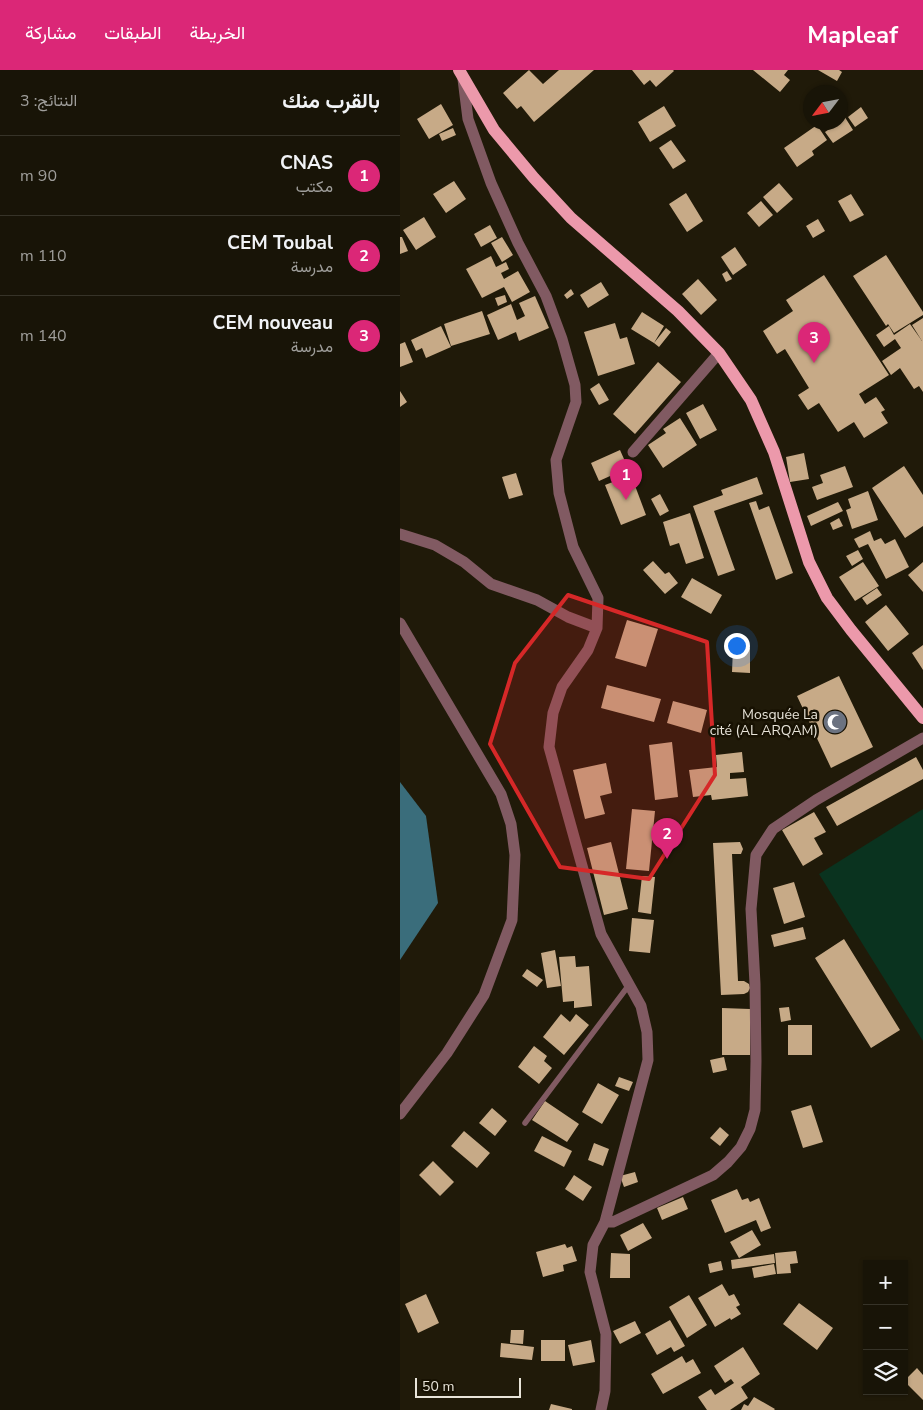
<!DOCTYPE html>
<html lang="ar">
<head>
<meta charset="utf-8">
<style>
	:root { --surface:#181407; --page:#211d11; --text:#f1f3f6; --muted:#9f9e9b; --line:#363328; --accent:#db2777 }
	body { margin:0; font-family:"Nunito Sans",Vazirmatn,sans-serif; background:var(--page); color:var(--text); direction:rtl }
	.controls { position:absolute; right:15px; bottom:15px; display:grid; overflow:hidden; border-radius:0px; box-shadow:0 1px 4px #0004 }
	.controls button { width:45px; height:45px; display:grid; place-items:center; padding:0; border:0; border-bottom:1px solid var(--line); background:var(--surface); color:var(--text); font:25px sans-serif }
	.compass { position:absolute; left:403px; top:15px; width:45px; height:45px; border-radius:50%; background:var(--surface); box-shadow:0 1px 4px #0004; rotate:238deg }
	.scale { position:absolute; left:15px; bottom:12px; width:106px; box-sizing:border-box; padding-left:5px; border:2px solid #e8e4d9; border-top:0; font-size:14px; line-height:18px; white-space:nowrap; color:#e8e4d9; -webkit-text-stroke:4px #171102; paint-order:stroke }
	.you { position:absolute; left:336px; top:575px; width:18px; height:18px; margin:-12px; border:4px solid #fff; border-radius:50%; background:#1a73e8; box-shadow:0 0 0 8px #1a73e833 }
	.badge { display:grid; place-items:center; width:32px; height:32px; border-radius:50%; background:var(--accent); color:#fff; font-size:16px; font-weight:700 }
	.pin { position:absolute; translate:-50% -41px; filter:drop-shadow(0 1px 2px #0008) }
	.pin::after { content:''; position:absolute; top:26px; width:18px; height:15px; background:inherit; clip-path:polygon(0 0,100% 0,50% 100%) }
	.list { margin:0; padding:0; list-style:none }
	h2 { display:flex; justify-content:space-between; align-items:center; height:65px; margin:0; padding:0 20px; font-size:21px }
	h2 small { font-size:16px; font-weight:400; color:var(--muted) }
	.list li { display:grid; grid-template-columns:32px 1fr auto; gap:15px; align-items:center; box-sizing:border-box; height:80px; padding:0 20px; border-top:1px solid var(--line) }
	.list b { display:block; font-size:19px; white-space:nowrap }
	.list p { margin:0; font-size:16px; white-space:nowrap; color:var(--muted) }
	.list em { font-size:16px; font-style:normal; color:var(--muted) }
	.icon { flex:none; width:28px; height:28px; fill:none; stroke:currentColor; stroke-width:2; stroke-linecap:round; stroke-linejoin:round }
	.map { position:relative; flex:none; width:523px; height:1340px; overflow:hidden; direction:ltr }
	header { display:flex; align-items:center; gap:30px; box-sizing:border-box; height:70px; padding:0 25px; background:var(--accent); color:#fff }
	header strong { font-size:24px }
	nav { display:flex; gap:28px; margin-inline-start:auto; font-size:18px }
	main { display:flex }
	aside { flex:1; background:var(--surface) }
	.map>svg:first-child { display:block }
	.green { fill:#0a331f }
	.water { fill:#3a6d7b }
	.building { fill:#c7aa87 }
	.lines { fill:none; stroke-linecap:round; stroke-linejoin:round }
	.service { stroke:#815a62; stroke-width:5.5 }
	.minor { stroke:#815a62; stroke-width:11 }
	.primary { stroke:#ec99ab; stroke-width:12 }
	.marked { fill:#d62828; fill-opacity:0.2; stroke:#d62828; stroke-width:4; stroke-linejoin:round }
	.labels { text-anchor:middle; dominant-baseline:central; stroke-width:5; stroke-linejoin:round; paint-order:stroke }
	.poi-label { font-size:14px; fill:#e8e4d9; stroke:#171102; text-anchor:end }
</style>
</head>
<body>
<header>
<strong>Mapleaf</strong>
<nav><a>الخريطة</a><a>الطبقات</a><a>مشاركة</a></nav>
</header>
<main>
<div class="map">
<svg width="523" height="1340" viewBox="0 0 523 1340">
	<rect width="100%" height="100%" fill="#201a09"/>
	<!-- green -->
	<path class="green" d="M523,739v232l-104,-167z"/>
	<!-- water -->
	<path class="water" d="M0,712l26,34 12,87 -38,57z"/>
	<!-- building -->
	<path class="building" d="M129,0l14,14 16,-14h35l-60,52 -13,-16 -4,3 -14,-16z
		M232,0h41l1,1 -18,16 -6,-7 -6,5z
		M353,0h35l-4,5 6,5 -10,12z
		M418,0h21l3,2 -5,9z
		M41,34l12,21 -24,14 -12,-20z
		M264,36l12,20 -26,16 -12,-20z
		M461,37l7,11 -13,9 -7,-10z
		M441,41l12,19 -20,13 -8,-11 6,-4 -4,-6h14z
		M417,55l10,15 -15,11 2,4 -17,12 -13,-19z
		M53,58l3,7 -14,6 -3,-7z
		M271,70l15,21 -13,8 -14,-21z
		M54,111l12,18 -20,14 -13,-19z
		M379,113l14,16 -16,14 -14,-16z
		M286,123l17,28 -16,11 -18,-28z
		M451,124l13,21 -14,7 -12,-21z
		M361,131l12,14 -14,12 -12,-14z
		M24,147l12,20 -20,13 -13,-20z
		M418,149l7,12 -12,7 -7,-12z
		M90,155l7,13 -16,9 -7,-13z
		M0,167h2l6,14 -8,3z
		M102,167l11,18 -11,7 -11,-19z
		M335,177l12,18 -14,10 -12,-18z
		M486,185l37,57v3l-29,18 -6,-9 -2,2 -33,-50z
		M91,186l5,11 10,-5 3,7 -8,4 3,6 14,-8 12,21 -18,10 -8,-15 -22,11 -16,-29z
		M327,201l5,8 -6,3 -4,-8z
		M424,205l65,100 -30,19 6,10 11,-7 9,13 -4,2 7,11 -24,15 -10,-16 -16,10 -19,-29 -11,7 -10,-15 11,-7 -24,-39 -8,5 -14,-23 30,-20 -7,-11z
		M298,209l19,21 -16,15 -19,-21z
		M201,212l8,13 -21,13 -8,-13z
		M171,219l3,5 -7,5 -3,-4z
		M105,225l2,7 -9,4 -3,-8z
		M135,226l14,32 -30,13 -3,-9 -18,8 -11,-25 24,-11 6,16 8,-4 -6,-13z
		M82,241l8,23 -39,12 -7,-22z
		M242,242l22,14 -10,17 -23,-14z
		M523,248v74l-4,-6 -5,3 -14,-21 -9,7 -9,-14 19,-13 -6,-9 -11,8 -8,-12 13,-9 5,9 16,-11 12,17 -10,-16z
		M215,253l5,16 7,-2 8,27 -37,12 -14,-44z
		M41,256l10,21 -25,11 -4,-10 -6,3 -5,-11z
		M266,258l5,4 -12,15 -5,-4z
		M5,272l8,20 -13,5v-23z
		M258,292l23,20 -46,52 -22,-20z
		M199,313l10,17 -10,5 -9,-16z
		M0,321l7,11 -7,5z
		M303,334l14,26 -17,9 -14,-26z
		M280,348l17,27 -34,23 -15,-23 18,-12 -3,-4z
		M220,380l8,18 -29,13 -8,-18z
		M404,383l5,26 -19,3 -4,-25z
		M445,396l8,21 -36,13 -5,-13 11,-4 -3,-8z
		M504,396l19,29v31l-18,12 -33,-50z
		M116,403l7,22 -14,4 -7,-22z
		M231,405l15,40 -25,10 -16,-40z
		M357,407l6,17 -49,17 21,59 -17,6 -25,-70 30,-11 -2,-5z
		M468,421l10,29 -26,9 -6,-19 5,-2 -3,-9z
		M260,424l9,17 -9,5 -9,-17z
		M356,431l3,9 10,-4 24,67 -17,7 -27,-77z
		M438,432l5,9 -32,15 -4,-10z
		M290,443l14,45 -18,6 -7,-21 -9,3 -7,-24z
		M439,448l4,8 -10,4 -3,-7z
		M470,461l4,10 7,-3 4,6 10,-5 14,28 -23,12 -18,-35 -9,4 -5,-9z
		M458,480l5,9 -11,7 -6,-10z
		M253,491l12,13 4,-2 9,11 -13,11 -22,-24z
		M463,492l16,24 -24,15 -16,-24z
		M523,492v30l-15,-17z
		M292,508l30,17 -11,19 -30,-17z
		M477,518l5,7 -15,10 -5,-7z
		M486,535l23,29 -21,17 -23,-29z
		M227,550l31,9 -12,38 -31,-9z
		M523,575v25l-11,-17z
		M333,578h17v25l-18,-1z
		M439,606l34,71 -42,21 -34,-72z
		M207,615l54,14 -7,23 -53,-14z
		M273,631l34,9 -6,23 -34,-10z
		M272,672l6,55 -23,3 -6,-55z
		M342,682l2,20 -14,1v6l16,-1 2,18 -36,4 -1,-5 -18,2 -4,-27 28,-3 -1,-12z
		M516,687l7,13v9l-86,47 -11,-19z
		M206,693l6,30 -12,3 5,18 -20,5 -12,-49z
		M232,739l23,2 -6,60 -23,-2z
		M414,742l12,20 -12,6 9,16 -20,12 -21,-36z
		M211,772l17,67 -24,6 -17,-67z
		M340,772l3,7 -2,5h-9l6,127h6l5,3 1,4 -2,4 -4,2 -23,1 -8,-152z
		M242,806l13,1 -4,37 -13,-2z
		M394,812l11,35 -21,7 -11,-36z
		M232,848l22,2 -4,33 -21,-2z
		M403,857l3,12 -32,8 -3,-12z
		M444,869l56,91 -29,18 -56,-90z
		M155,880l6,36 -14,2 -6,-35z
		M175,886l1,11 13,-1 3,40 -18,2v-7l-11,1 -4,-45z
		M127,899l16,11 -6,7 -15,-11z
		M389,937l2,13 -10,2 -2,-14z
		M322,938l28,1v46h-28z
		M161,944l9,8 6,-8 13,11 -25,30 -21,-18z
		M388,955h24v30h-24z
		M134,976l13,10 -3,5 8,7 -13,16 -21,-17z
		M324,987l3,13 -14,3 -3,-13z
		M219,1007l14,5 -4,9 -14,-5z
		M198,1013l21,12 -17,29 -20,-12z
		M145,1031l34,23 -12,18 -35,-22z
		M411,1035l12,37 -20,6 -12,-37z
		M92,1038l15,13 -12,15 -16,-13z
		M320,1057l9,8 -9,11 -10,-8z
		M64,1061l26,22 -13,15 -26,-22z
		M142,1066l30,15 -8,16 -30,-16z
		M194,1073l15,6 -6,17 -15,-6z
		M33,1091l21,21 -14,14 -21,-21z
		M235,1102l3,10 -14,5 -4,-11z
		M174,1105l18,12 -9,14 -18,-12z
		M337,1119l5,11 6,-2 2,4 9,-4 12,30 -10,4 -5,-12 -31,13 -14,-33z
		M283,1127l5,12 -26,11 -5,-12z
		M243,1153l9,15 -24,13 -8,-16z
		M352,1160l9,15 -22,13 -9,-16z
		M165,1174l2,4 5,-2 5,15 -14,4 1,6 -21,6 -7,-25z
		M396,1181l2,12 -8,1 1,9 -14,1 -2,-21z
		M211,1183l19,1v24h-20z
		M374,1184l1,9 -43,6 -1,-9z
		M321,1191l2,9 -13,3 -2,-9z
		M374,1194l2,10 -22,4 -2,-10z
		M322,1214l7,12 5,-2 6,11 -4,2 5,7 -10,6 -1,-2 -15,9 -17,-29z
		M26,1224l13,29 -21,10 -13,-29z
		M289,1225l18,30 -20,13 -18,-31z
		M399,1233l34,25 -16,22 -34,-26z
		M270,1250l15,26 -11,6 -3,-5 -14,8 -12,-21z
		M235,1251l6,12 -21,11 -7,-13z
		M111,1260h13l-1,14 -13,-1z
		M141,1270h24v21h-24z
		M191,1270l4,22 -22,4 -5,-21z
		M101,1273l33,4 -2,13 -32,-3z
		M343,1277l17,27 -19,13 7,11 -18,12h-23l-9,-13 13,-8 4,6 19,-12 -3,-4 -6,4 -11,-17z
		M282,1286l4,7 7,-4 8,14 -38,21 -12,-20z
		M517,1298l6,7v25l-19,-19z
		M354,1327l21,12 -1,1h-33l3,-6 4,2z
		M151,1334l21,5v1h-23z"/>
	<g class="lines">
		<!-- service -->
		<path class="service" d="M125,1053l104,-138"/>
		<!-- minor -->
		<path class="minor" d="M63,9l5,40 23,64 27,60 28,53 16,43 13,46 1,17 -20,58 3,33 14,54 25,51 -1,30 -9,22 -26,37 -9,26 -4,34 52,187 40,72 6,26 1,28 -43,162 -12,23 -3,27 16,62 -1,57 -4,19
			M233,382l86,-99
			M0,464l35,11 29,17 27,22 46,16 31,17 29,11
			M0,553l101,171 10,30 4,31 -3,65 -28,75 -37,58 -47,61
			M205,1152h8l100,-47 15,-13 13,-15 9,-18 5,-19 1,-49 -1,-77 -4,-75 5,-54 17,-26 43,-29 107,-62"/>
		<!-- primary -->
		<path class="primary" d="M59,0l35,60 40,48 37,40 107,93 41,42 32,47 23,52 35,110 18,36 24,32 72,88"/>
	</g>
	<!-- marked area -->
	<path class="marked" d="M168,525l139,47 8,133 -66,104 -89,-12 -70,-123 25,-81z"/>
	<!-- icons -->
	<defs>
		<g id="mosque-disc" transform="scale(1.25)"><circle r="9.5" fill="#6b7280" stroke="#171102"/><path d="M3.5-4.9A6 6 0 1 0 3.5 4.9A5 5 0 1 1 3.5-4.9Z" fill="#fff"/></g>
	</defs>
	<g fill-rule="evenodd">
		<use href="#mosque-disc" x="435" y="652"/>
	</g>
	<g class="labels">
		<!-- poi labels -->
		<g class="poi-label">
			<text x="418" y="644">Mosquée La<tspan x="418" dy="16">cité (AL ARQAM)</tspan></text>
		</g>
	</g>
</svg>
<div class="controls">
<button>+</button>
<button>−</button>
<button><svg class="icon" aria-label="layers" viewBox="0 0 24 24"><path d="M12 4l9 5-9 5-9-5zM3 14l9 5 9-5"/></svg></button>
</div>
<svg class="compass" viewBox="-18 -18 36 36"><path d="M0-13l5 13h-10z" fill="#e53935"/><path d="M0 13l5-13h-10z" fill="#9f9e9b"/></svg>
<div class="scale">50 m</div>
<div class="you"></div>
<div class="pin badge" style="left:226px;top:430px">1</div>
<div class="pin badge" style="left:267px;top:789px">2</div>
<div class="pin badge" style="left:414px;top:293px">3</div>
</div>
<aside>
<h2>بالقرب منك<small>النتائج: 3</small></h2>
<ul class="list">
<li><span class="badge">1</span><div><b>CNAS</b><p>مكتب</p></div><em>90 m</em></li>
<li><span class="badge">2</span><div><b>CEM Toubal</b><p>مدرسة</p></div><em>110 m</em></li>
<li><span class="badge">3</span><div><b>CEM nouveau</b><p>مدرسة</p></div><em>140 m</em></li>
</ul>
</aside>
</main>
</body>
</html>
